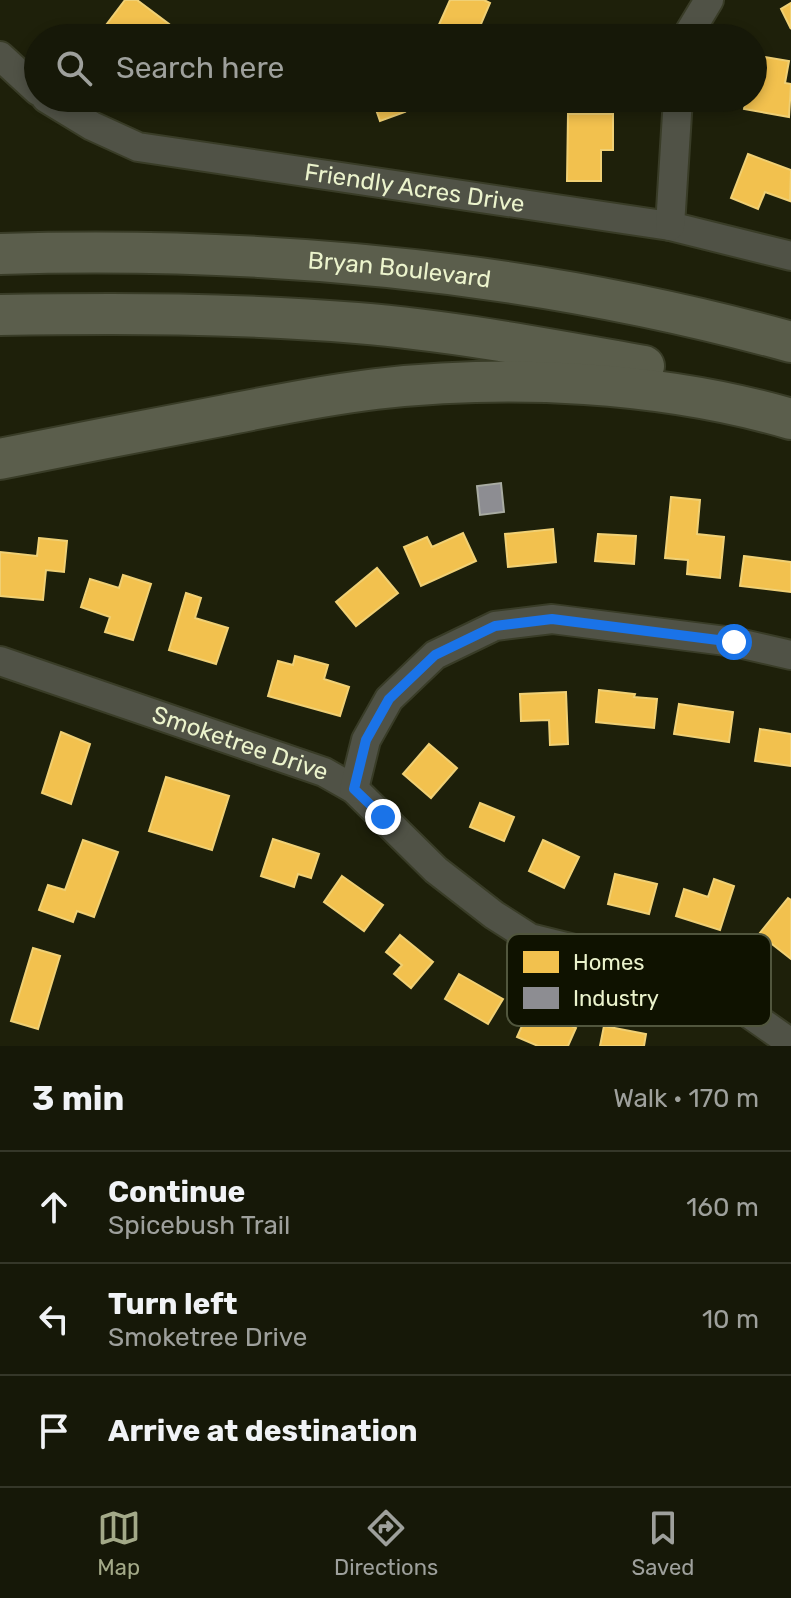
<!DOCTYPE html>
<html lang="en">
<head>
<meta charset="utf-8">
<style>
	:root { --surface:#161808; --page:#232516; --text:#f1f3f6; --muted:#9ea09c; --line:#353729; --accent:#a3a988 }
	body { margin:0; font-family:Rubik,sans-serif; background:var(--page); color:var(--text) }
	.stop { position:absolute; width:24px; height:24px; margin:-18px; border:6px solid #1a73e8; border-radius:50%; background:#fff }
	.stop.end { background:#1a73e8; border-color:#fff; box-shadow:0 2px 8px #0008 }
	.list { margin:0; padding:0; list-style:none }
	h2 { display:flex; justify-content:space-between; align-items:center; height:104px; margin:0; padding:0 32px; font-size:34px }
	h2 small { font-size:26px; font-weight:400; color:var(--muted) }
	.list li { display:grid; grid-template-columns:52px 1fr auto; gap:24px; align-items:center; box-sizing:border-box; height:112px; padding:0 32px; border-top:2px solid var(--line) }
	.list b { display:block; font-size:30px; white-space:nowrap }
	.list p { margin:0; font-size:26px; white-space:nowrap; color:var(--muted) }
	.list em { font-size:26px; font-style:normal; color:var(--muted) }
	.icon { flex:none; width:44px; height:44px; fill:none; stroke:currentColor; stroke-width:2; stroke-linecap:round; stroke-linejoin:round }
	.map { position:relative; flex:none; width:791px; height:1046px; overflow:hidden }
	.search { position:absolute; background:var(--surface); box-shadow:0 4px 12px #0003; left:24px; right:24px; top:24px; height:88px; display:flex; align-items:center; gap:20px; box-sizing:border-box; padding:0 28px; border-radius:44px; color:var(--muted); font-size:30px }
	.sheet { height:440px; background:var(--surface) }
	nav { display:flex; justify-content:space-around; align-items:center; box-sizing:border-box; height:112px; border-top:2px solid var(--line); background:var(--surface); font-size:22px; color:var(--muted) }
	nav a { display:grid; justify-items:center; gap:4px }
	nav .on { color:var(--accent) }
	.map>svg:first-child { display:block }
	.homes { fill:#f2c14e; stroke:#f0d074; stroke-width:2 }
	.industry { fill:#8d8d92; stroke:#a9aca3; stroke-width:2 }
	.lines { fill:none; stroke-linecap:round; stroke-linejoin:round }
	.minor-casing { stroke:#393c27; stroke-width:32 }
	.highway-casing { stroke:#393c27; stroke-width:44 }
	.minor { stroke:#505246; stroke-width:28 }
	.highway { stroke:#5b5e4c; stroke-width:40 }
	.route { stroke:#1a73e8; stroke-width:10 }
	.labels { text-anchor:middle; dominant-baseline:central; stroke-width:8; stroke-linejoin:round; paint-order:stroke }
	.street-label { font-size:24px; fill:#ebf3cc; stroke:#0f1200 }
	.key { fill:#0f1200; stroke:#51563d; stroke-width:2 }
	.key-label { font-size:22px; fill:#ebf3cc }
</style>
</head>
<body>
<div class="map">
<svg width="791" height="1046" viewBox="0 0 791 1046">
	<rect width="100%" height="100%" fill="#1e200a"/>
	<!-- homes -->
	<path class="homes" d="M125,0h12l32,24 -11,14h-36l-16,-13z
		M450,0h34l6,3 -15,35h-26l1,-3 -13,-6z
		M791,3v26l-10,-20z
		M753,55l36,6 -4,22 6,1 -2,33 -45,-8 2,-11h7z
		M372,98h28l5,14 -25,9z
		M568,114h45v36h-12v31h-34z
		M748,154l43,16 -1,31 -25,-9 -7,17 -27,-11z
		M671,497l29,3 -3,34 27,3 -4,41 -33,-4 1,-14 -23,-2z
		M553,529l3,33 -48,5 -3,-33z
		M463,533l13,28 -55,25 -17,-39 23,-10 5,10z
		M598,534l38,2 -2,28 -39,-3z
		M39,538l28,3 -3,31 -18,-2 -3,30 -43,-4v-44l37,4z
		M744,556l47,6v30l-51,-6z
		M377,568l21,25 -42,33 -20,-24z
		M123,575l28,9 -18,56 -28,-8 5,-15 -29,-10 9,-28 29,9z
		M186,593l15,5 -6,20 33,10 -12,36 -47,-14z
		M295,656l33,9 -4,14 25,8 -9,29 -72,-20 10,-35 15,4z
		M599,690l36,4 -1,3 23,2 -3,29 -58,-6z
		M566,692l2,52 -18,1 -1,-25 -28,1 -1,-27z
		M679,704l54,8 -4,30 -55,-8z
		M760,729l31,5v32l-36,-5z
		M61,732l29,12 -19,60 -29,-11z
		M429,744l28,24 -26,30 -28,-24z
		M166,777l63,19 -17,54 -63,-19z
		M480,803l34,14 -10,24 -34,-14z
		M273,839l46,15 -8,24 -13,-4 -4,13 -33,-11z
		M83,840l35,12 -24,65 -17,-6 -4,11 -34,-12 9,-25 17,5z
		M543,840l36,17 -15,31 -35,-17z
		M615,874l42,10 -8,30 -41,-10z
		M342,876l41,29 -19,26 -40,-29z
		M714,879l20,7 -14,44 -44,-14 8,-27 24,8z
		M788,898l3,2v59l-32,-25z
		M400,935l33,27 -22,26 -17,-14 8,-9 -16,-13z
		M33,948l27,8 -22,73 -27,-8z
		M459,974l44,25 -15,25 -43,-25z
		M530,1008l46,20 -8,18h-30l-21,-9z
		M604,1026l42,8 -2,12h-44z"/>
	<!-- industry -->
	<path class="industry" d="M501,483l3,29 -24,3 -3,-29z"/>
	<g class="lines">
		<!-- minor casing -->
		<g class="minor-casing">
			<g id="minor">
				<path d="M686,38l23,-38"/>
				<path d="M0,56l38,35"/>
				<path id="s1" d="M46,98l46,28 46,21 532,79 121,30"/>
				<path d="M670,226l8,-128"/>
				<path id="s2" d="M0,661l324,111 30,17 82,81 58,45 36,23 141,35 53,23 67,47"/>
				<path d="M354,789l12,-49 23,-41 46,-44 60,-29 57,-7 182,23 57,13"/>
			</g>
		</g>
		<!-- highway casing -->
		<g class="highway-casing">
			<g id="highway">
				<path id="s3" d="M0,254c266,-8 535,17 791,88"/>
				<path d="M0,315c119,-2 238,-2 357,8 97,8 192,26 287,43"/>
				<path d="M0,459c75,-15 151,-30 226,-44 50,-10 99,-20 150,-26 135,-15 284,-8 415,30"/>
			</g>
		</g>
		<!-- minor -->
		<use href="#minor" class="minor"/>
		<!-- highway -->
		<use href="#highway" class="highway"/>
	</g>
	<g class="lines">
		<!-- route -->
		<path class="route" d="M383,817l-29,-28 12,-49 23,-41 46,-44 60,-29 57,-7 182,23"/>
	</g>
	<g class="labels">
		<!-- street labels -->
		<g class="street-label">
			<text stroke="none"><textPath href="#s1" startOffset="384">Friendly Acres Drive</textPath></text>
			<text stroke="none"><textPath href="#s3" startOffset="400">Bryan Boulevard</textPath></text>
			<text stroke="none"><textPath href="#s2" startOffset="254">Smoketree Drive</textPath></text>
		</g>
	</g>
	<!-- legend -->
	<rect x="507" y="934" width="264" height="92" rx="12" class="key"/>
	<rect x="523" y="951" width="36" height="22" fill="#f2c14e"/>
	<rect x="523" y="987" width="36" height="22" fill="#8d8d92"/>
	<g class="key-label">
		<text x="573" y="970">Homes</text>
		<text x="573" y="1006">Industry</text>
	</g>
</svg>
<div class="stop" style="left:734px;top:642px"></div>
<div class="stop end" style="left:383px;top:817px"></div>
<div class="search"><svg class="icon" aria-label="search" viewBox="0 0 24 24"><circle cx="10" cy="10" r="6"/><path d="M15 15l6 6"/></svg>Search here</div>
</div>
<section class="sheet">
<h2>3 min<small>Walk · 170 m</small></h2>
<ul class="list">
<li><svg class="icon" aria-label="ahead" viewBox="0 0 24 24"><path d="M12 20V5M6 11l6-6 6 6"/></svg><div><b>Continue</b><p>Spicebush Trail</p></div><em>160 m</em></li>
<li><svg class="icon" aria-label="left" viewBox="0 0 24 24"><path d="M17 20v-9H6M10 6l-5 5 5 5"/></svg><div><b>Turn left</b><p>Smoketree Drive</p></div><em>10 m</em></li>
<li><svg class="icon" aria-label="arrive" viewBox="0 0 24 24"><path d="M6 21V4h12l-3 4 3 4H6"/></svg><div><b>Arrive at destination</b></div></li>
</ul>
</section>
<nav>
<a class="on"><svg class="icon" aria-label="map" viewBox="0 0 24 24"><path d="M3 6l6-2 6 2 6-2v14l-6 2-6-2-6 2zM9 4v14M15 6v14"/></svg>Map</a>
<a><svg class="icon" aria-label="directions" viewBox="0 0 24 24"><path d="M12 3l9 9-9 9-9-9zM9 14v-3h6M13 9l2 2-2 2"/></svg>Directions</a>
<a><svg class="icon" aria-label="saved" viewBox="0 0 24 24"><path d="M7 4h10v16l-5-4-5 4z"/></svg>Saved</a>
</nav>
</body>
</html>
